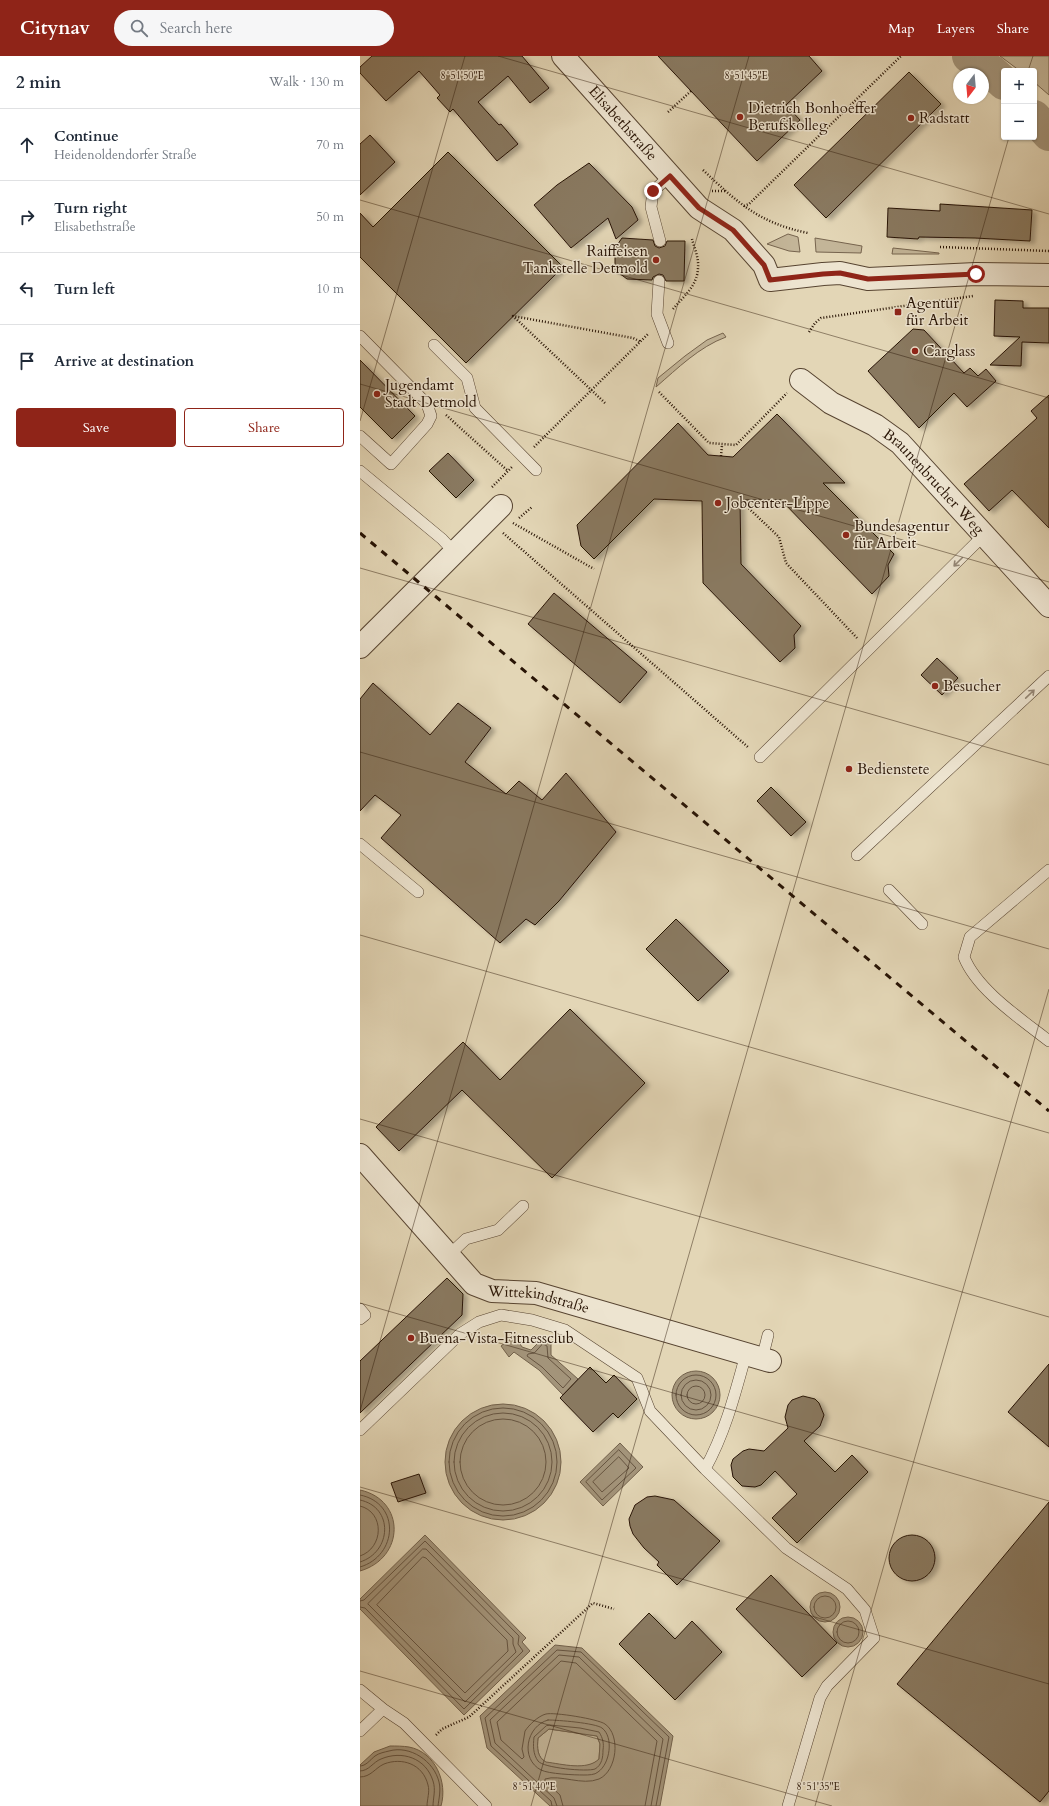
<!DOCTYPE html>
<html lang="en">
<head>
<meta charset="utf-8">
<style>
	:root { --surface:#fff; --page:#f6f6f7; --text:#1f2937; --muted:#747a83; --line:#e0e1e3; --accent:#8f2418 }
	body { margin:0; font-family:Cardo,serif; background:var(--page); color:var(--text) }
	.controls { position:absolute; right:12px; top:12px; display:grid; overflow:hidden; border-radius:4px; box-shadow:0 1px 3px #0004 }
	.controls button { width:36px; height:36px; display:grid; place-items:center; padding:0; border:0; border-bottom:1px solid var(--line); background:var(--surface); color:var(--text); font:20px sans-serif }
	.compass { position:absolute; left:593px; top:12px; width:36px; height:36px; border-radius:50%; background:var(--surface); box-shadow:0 1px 3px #0004; rotate:196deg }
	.stop { position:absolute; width:12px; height:12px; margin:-9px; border:3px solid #8f2418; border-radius:50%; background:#fff }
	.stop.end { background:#8f2418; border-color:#fff; box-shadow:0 1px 4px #0008 }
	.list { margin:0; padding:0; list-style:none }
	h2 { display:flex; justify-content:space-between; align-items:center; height:52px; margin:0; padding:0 16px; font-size:17px }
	h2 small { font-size:13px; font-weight:400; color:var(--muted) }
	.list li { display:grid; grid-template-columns:26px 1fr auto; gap:12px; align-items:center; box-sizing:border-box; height:72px; padding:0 16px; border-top:1px solid var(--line) }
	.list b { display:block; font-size:15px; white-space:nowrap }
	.list p { margin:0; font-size:13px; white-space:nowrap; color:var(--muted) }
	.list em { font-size:13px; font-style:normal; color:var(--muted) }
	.actions { display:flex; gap:8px; padding:12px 16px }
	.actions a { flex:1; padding:9px 0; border:1px solid var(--accent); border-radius:4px; text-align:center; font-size:14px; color:var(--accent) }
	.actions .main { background:var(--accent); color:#fff }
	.icon { flex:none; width:22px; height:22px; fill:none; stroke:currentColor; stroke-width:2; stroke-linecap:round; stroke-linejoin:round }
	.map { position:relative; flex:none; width:689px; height:1750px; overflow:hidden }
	header { display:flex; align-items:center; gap:24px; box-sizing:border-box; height:56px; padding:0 20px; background:var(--accent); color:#fff }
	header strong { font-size:19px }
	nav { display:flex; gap:22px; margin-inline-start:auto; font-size:14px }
	.search { width:280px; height:36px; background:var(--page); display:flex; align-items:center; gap:10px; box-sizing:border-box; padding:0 14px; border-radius:22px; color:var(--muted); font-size:15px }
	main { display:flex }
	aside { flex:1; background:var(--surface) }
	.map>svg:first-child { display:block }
	.green { fill:#c3b598; stroke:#76644e }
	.water { fill:#a3947a; stroke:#72614b; fill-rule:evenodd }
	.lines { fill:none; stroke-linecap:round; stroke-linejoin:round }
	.shore { stroke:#665440; stroke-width:1 }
	.river { stroke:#a3947a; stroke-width:34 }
	.building { fill:#897961; stroke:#281405; filter:url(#shadow) }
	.service-casing { stroke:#574431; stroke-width:12 }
	.minor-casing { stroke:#574431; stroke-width:24 }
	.tertiary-casing { stroke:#574431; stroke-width:24 }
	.path { stroke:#281405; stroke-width:2.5; stroke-dasharray:1 2; stroke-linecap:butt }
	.service { stroke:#ede4d0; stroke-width:11 }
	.minor { stroke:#ede4d0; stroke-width:22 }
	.tertiary { stroke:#ede4d0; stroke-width:22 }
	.rail { stroke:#281405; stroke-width:3; stroke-dasharray:7 7; stroke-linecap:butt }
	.oneway { stroke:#948675 }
	.route { stroke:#8f2418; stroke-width:5 }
	.ticks { fill:none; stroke:#281405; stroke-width:1; stroke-opacity:0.45 }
	.poi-dot { fill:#8f2418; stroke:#ede4d0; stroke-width:1.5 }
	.labels { text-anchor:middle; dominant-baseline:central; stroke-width:3; stroke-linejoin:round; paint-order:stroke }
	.poi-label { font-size:15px; fill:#281405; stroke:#ede4d0; text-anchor:start }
	.street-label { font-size:15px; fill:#281405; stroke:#ede4d0 }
	.ticks-label { font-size:10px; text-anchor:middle; fill:#281405; stroke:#ede4d0; stroke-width:3; stroke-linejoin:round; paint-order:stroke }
</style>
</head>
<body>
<header>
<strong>Citynav</strong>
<div class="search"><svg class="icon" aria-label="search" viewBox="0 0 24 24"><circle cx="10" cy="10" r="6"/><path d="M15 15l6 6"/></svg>Search here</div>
<nav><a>Map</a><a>Layers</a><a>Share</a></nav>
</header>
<main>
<aside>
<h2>2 min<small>Walk · 130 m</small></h2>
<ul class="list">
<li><svg class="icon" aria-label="ahead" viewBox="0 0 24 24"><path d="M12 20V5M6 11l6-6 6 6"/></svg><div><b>Continue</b><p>Heidenoldendorfer Straße</p></div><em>70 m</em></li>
<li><svg class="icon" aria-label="right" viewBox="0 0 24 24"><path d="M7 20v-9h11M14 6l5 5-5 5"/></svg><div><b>Turn right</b><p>Elisabethstraße</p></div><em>50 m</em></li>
<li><svg class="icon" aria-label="left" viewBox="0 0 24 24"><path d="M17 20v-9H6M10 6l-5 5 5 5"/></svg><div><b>Turn left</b></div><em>10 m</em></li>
<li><svg class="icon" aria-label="arrive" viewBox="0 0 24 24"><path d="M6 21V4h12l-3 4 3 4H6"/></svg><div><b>Arrive at destination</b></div></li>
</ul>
<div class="actions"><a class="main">Save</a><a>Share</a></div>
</aside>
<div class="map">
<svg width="689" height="1750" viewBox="0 0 689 1750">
	<defs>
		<filter id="shadow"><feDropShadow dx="4.5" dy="2.5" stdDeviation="2" flood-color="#0004"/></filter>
	</defs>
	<rect width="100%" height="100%" fill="#e3d6b6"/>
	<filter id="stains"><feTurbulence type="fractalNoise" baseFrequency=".005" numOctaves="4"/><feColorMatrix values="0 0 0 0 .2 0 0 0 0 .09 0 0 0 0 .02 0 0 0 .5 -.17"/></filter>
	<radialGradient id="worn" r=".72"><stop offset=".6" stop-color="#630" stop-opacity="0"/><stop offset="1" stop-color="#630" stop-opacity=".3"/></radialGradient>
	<!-- green -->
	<path class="green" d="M640,0h49v39l-15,-13v-11h-14z
		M428,178l10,3 2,15 -11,-1 -22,-7z
		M455,182l47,8 -1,7 -45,-1z
		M533,192l46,5v1h-47z
		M363,277l3,4c-27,10 -48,31 -70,50l2,-9 27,-22 22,-16z
		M189,1673l48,7 3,8 -1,15c-12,13 -37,5 -53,4 -9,-6 -9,-15 -8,-25z"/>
	<!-- water -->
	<path class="water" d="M155,1280l7,11 9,3 12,-12 8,6v11l27,24 -15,16 -24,-25 -25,-18 -5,5 -8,-11z
		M312 1339a24 24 0 1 1 48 0a24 24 0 1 1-48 0Z
		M85 1406a58 58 0 1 1 116 0a58 58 0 1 1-116 0Z
		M260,1387l23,24 -40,39 -23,-24z
		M0,1434c46,10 45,68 0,81z
		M65,1479l101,103 -4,4 8,9 -66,64 -104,-106v-10z
		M450 1551a15 15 0 1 1 30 0a15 15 0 1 1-30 0Z
		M473 1576a15 15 0 1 1 30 0a15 15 0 1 1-30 0Z
		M195,1589l27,3 91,88 -13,70h-110l-63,-58 -7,-32zM189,1673l48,7 3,8 -1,15c-12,12 -37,5 -53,3 -9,-5 -9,-14 -8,-24z
		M30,1690c6,0 13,0 19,1 26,5 39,35 32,59h-81v-41l14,-13z"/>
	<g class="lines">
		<!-- shore -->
		<path class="shore" d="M183,1288l4,2 1,12 23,21 -8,9 -21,-21 -15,-11 1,-2 6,-1z
			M316 1339a20 20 0 1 1 40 0a20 20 0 1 1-40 0Z
			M321 1339a15 15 0 1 1 30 0a15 15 0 1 1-30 0Z
			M327 1339a9 9 0 1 1 18 0a9 9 0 1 1-18 0Z
			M89 1406a54 54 0 1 1 108 0a54 54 0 1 1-108 0Z
			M94 1406a49 49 0 1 1 98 0a49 49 0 1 1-98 0Z
			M100 1406a43 43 0 1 1 86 0a43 43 0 1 1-86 0Z
			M259,1394l17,18 -34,32 -16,-18z
			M259,1401l10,11 -27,24 -9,-10z
			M0,1439c41,8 38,61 0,72
			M0,1444c34,7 32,52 0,62
			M0,1450c25,6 24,42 0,50
			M63,1493h3l87,89v6l3,8 -51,50 -97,-98z
			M63,1501l3,1 81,82 1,11 -43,42 -88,-88z
			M454 1551a11 11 0 1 1 22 0a11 11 0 1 1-22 0Z
			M0,1545l4,-1 61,-59 94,95 -1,8 5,7 -59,58 -99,-101 -5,-1
			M477 1576a11 11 0 1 1 22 0a11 11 0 1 1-22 0Z
			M188,1664c10,0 47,3 54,8 12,9 8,36 -4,44 -3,3 -10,3 -14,3 -10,0 -35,-1 -43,-5 -21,-11 -15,-44 7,-50z
			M190,1669l30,3 19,4c4,6 5,12 4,18 0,7 -1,15 -8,19 -8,3 -52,-1 -57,-8 -5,-7 -5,-15 -4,-24l12,-11z
			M0,1710c6,0 10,-6 15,-10 4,-3 10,-4 14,-5 21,-6 45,10 50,31 2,8 0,16 -1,24
			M0,1715c9,0 13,-9 21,-12 21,-9 45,-1 52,22 3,9 0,17 0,25
			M0,1721c11,0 15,-9 24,-13 18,-7 39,0 44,21 2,7 -1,14 -1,21
			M192,1750l-1,-5 -60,-55 -6,-28 72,-68 24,2 88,85 -13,69
			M197,1750l-3,-8 -59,-55 -5,-23 69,-65 20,2 84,82 -12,67
			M203,1750l-3,-11 -15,-14v-2c15,-5 37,7 54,0 18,-8 22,-44 6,-55 -7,-5 -51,-12 -59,-10 -8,2 -17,11 -21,17l-3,18 2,8 -2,2 -21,-19 -4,-18 64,-61 15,2 81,78 -12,65"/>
		<!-- river -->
		<path class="river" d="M609,0l23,16 12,11
			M674,61l15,17"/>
	</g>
	<!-- building -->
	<path class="building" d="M12,0h150l27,32 -19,15 -22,-27 -30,26 21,23 2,-1 17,20 -21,17 -44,-52 -3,3 -13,-14 3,-3 -21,-24 -33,30 -26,-28v-6z
		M298,0h151l13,15 -36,34 14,15 -43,41z
		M549,16l32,32 -115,114 -32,-33z
		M10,79l25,27 -35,33v-51z
		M88,96l115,115 -97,96 -106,-106v-44l13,14z
		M229,107l43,44 6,13 -22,19 -8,-21 -37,30 -37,-43 23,-20z
		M580,148l92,6 -2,31 -55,-3 -56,-1 -1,2 -31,-2 1,-29 52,3z
		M262,182l31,2 2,6 4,2 6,-2 2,-5h18l-1,40h-18l-3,-6 -4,-1 -6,3 -1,3 -25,-1 -12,-9v-22z
		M635,244l28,1v7h26v35l-27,-1 -1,24 -31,-1 30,-28 -26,-1z
		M553,273l11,1 40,43 6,-5 8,8 8,-7 10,12 -29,26 -13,-14 -35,35 -51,-57z
		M0,304l55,56 -23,23 -32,-32z
		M689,339v133l-37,-38 -23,21 -25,-27 73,-66 -6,-7z
		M417,358l68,69h-22l71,71 -6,11 1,11 -17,18 -91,-94h-41l1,64 60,62 -7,9 1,13 -15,14 -77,-79 -1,-82 -48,-2 -60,60 -13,-13 -4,-21 101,-102 30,32 25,2z
		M88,397l26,27 -18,18 -27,-27z
		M194,537l93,79 -27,31 -92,-79z
		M577,602l21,20 -16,17 -21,-20z
		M13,627l57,52 28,-32 33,25 -26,34 41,32 13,-13 23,19 24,-27 50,59 -57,69 -24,24 -9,-6 -26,24 -119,-105 20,-23 -26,-20 -15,16v-112z
		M411,731l35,35 -15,14 -34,-35z
		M316,863l53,52 -31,30 -52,-52z
		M210,953l75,74 -93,95 -90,-88 -63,61 -23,-24 87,-85 37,38z
		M87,1222l16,16 -1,21 -102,98v-52z
		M689,1308v83l-41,-35z
		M230,1311l16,16 8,-8 23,24 -19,19 -5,-5 -20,19 -33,-34z
		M443,1340l12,3 4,4 5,12 -4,11 -16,15 31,31 17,-17 16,17 -71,71 -25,-25 25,-24 -22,-23 -14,14 -6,2 -13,-1 -9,-9 -2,-12 2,-6 10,-8 6,-2 15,2 24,-23 -3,-11 3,-12 4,-5z
		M59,1418l7,19 -28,9 -7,-19z
		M295,1440l19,4 46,41 -43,44 -20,-20 2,-3 -15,-14 -11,-14 -3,-8 -1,-7 6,-14 12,-8z
		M689,1446v289l-9,11 -143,-118z
		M529 1502a23 23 0 1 1 46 0a23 23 0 1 1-46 0Z
		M411,1519l66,68 -35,34 -66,-68z
		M289,1557l26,26 17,-18 30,31 -47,48 -56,-56z"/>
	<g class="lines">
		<!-- service casing -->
		<g class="service-casing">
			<path id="service" d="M300,185l-9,-34 2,-16 17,-15
				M299,225l-2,33 11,29
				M0,280l67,68 4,12 -4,8 -36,40 -31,-28
				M74,289l33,33 8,30 61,62
				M0,415l82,68 13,14
				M400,701l225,-223
				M0,788l58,48
				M497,799l192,-179
				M689,814l-79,67 -6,20c13,33 57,62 85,84
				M529,834l33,34
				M89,1199l17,-16 32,-9 25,-24
				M0,1253l5,6 -5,4
				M402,1303l6,-24
				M0,1374l100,-96 19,-12 22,-7 31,5 33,10 72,48 13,33 55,58 81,79 61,41 18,21 9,28 -47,48 -7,12 -32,108
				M345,1413c20,-36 30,-75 41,-115
				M0,1634l23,19
				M0,1675l23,-22 21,14 82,83"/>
		</g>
		<!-- minor casing -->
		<g class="minor-casing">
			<g id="minor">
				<path id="s1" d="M441,324l30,23 44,22 25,18 149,163"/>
				<path id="s2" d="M0,1099l114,129 18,7 44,2 234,68"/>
			</g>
		</g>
		<!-- tertiary casing -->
		<g class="tertiary-casing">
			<g id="tertiary">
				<path id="s3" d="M203,0l136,152 34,22 31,35 6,15 53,-6 17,-1 28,6 108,-5 73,1"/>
				<path d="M0,591l141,-141"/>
			</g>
		</g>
		<!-- path -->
		<path class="path" d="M308,56l23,-21
			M343,114c35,33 56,53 105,63
			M352,135h13
			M384,150l5,-2 152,-148
			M580,191l109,4
			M313,253c11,-13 25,-24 25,-42 1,-9 -4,-20 -6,-28
			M449,276l6,-9 6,-5 152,-22
			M299,336l50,51 27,2 51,-52
			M245,347l-92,-87 120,22 8,4
			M86,359l62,56
			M174,391l114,-113
			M361,400l1,-11
			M132,431l20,-20
			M380,444l39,37 7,26 72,76
			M159,462l13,-11
			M153,467l81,46
			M143,477l246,215
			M76,1679l6,-6 27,-12 124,-114 21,6"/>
		<!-- service -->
		<use href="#service" class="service"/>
		<!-- minor -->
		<use href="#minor" class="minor"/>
		<!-- tertiary -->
		<use href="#tertiary" class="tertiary"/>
		<!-- rail -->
		<path class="rail" d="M0,477l689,578"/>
	</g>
	<!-- one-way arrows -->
	<defs><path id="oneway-shaft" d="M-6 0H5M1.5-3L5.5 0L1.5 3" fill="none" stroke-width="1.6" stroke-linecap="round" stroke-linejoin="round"/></defs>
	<g class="oneway">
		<use href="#oneway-shaft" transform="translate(598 506) rotate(135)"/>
		<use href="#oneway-shaft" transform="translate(670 638) rotate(-44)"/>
	</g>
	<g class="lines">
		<!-- route -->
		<path class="route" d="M293,135l17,-15 29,32 34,22 31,35 6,15 53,-6 17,-1 28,6 108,-5"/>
	</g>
	<!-- ticks -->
	<path class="ticks" d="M138,0l551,158M668,15l5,-15M0,144l689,198M0,328l689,198M0,365l105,-365M0,512l689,197M0,696l689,197M0,879l689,198M0,1063l689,198M0,1247l689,198M0,1355l389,-1355M0,1431l689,197M0,1615l472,135M171,1750l478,-1669M455,1750l234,-817"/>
	<!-- markers -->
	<g class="poi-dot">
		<circle cx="380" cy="61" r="4"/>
		<circle cx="551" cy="62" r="4"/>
		<circle cx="296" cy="204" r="4"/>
		<rect x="534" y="252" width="8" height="8" rx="2"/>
		<circle cx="555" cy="295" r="4"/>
		<circle cx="17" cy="338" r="4"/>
		<circle cx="358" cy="447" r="4"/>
		<circle cx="486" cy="479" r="4"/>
		<circle cx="575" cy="630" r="4"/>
		<circle cx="489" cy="713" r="4"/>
		<circle cx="51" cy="1282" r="4"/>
	</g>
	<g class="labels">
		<!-- poi labels -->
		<g class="poi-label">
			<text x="388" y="52">Dietrich Bonhoeffer<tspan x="388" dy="17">Berufskolleg</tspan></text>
			<text x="559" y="62">Radstatt</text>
			<text x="288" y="195" text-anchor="end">Raiffeisen<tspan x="288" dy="17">Tankstelle Detmold</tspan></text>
			<text x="546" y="247">Agentur<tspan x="546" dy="17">für Arbeit</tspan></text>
			<text x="563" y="295">Carglass</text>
			<text x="25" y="329">Jugendamt<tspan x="25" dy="17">Stadt Detmold</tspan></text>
			<text x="366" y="447">Jobcenter-Lippe</text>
			<text x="494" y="470">Bundesagentur<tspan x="494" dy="17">für Arbeit</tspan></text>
			<text x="583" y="630">Besucher</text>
			<text x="497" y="713">Bedienstete</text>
			<text x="59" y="1282">Buena-Vista-Fitnessclub</text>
		</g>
		<!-- street labels -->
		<g class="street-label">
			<text stroke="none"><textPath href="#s3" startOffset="90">Elisabethstraße</textPath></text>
			<text stroke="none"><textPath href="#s1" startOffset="169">Braunenbrucher Weg</textPath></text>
			<text stroke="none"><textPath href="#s2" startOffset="239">Wittekindstraße</textPath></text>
		</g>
	</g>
	<g class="ticks-label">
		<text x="102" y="23">8°51'50"E</text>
		<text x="386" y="23">8°51'45"E</text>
		<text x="174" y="1734">8°51'40"E</text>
		<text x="458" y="1734">8°51'35"E</text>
	</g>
	<rect width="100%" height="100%" filter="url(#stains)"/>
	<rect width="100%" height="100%" fill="url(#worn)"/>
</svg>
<div class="controls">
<button>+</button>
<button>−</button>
</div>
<svg class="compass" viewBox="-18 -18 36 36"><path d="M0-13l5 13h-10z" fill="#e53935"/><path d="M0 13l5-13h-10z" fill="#747a83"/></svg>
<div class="stop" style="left:616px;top:218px"></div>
<div class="stop end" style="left:293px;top:135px"></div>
</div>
</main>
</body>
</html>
